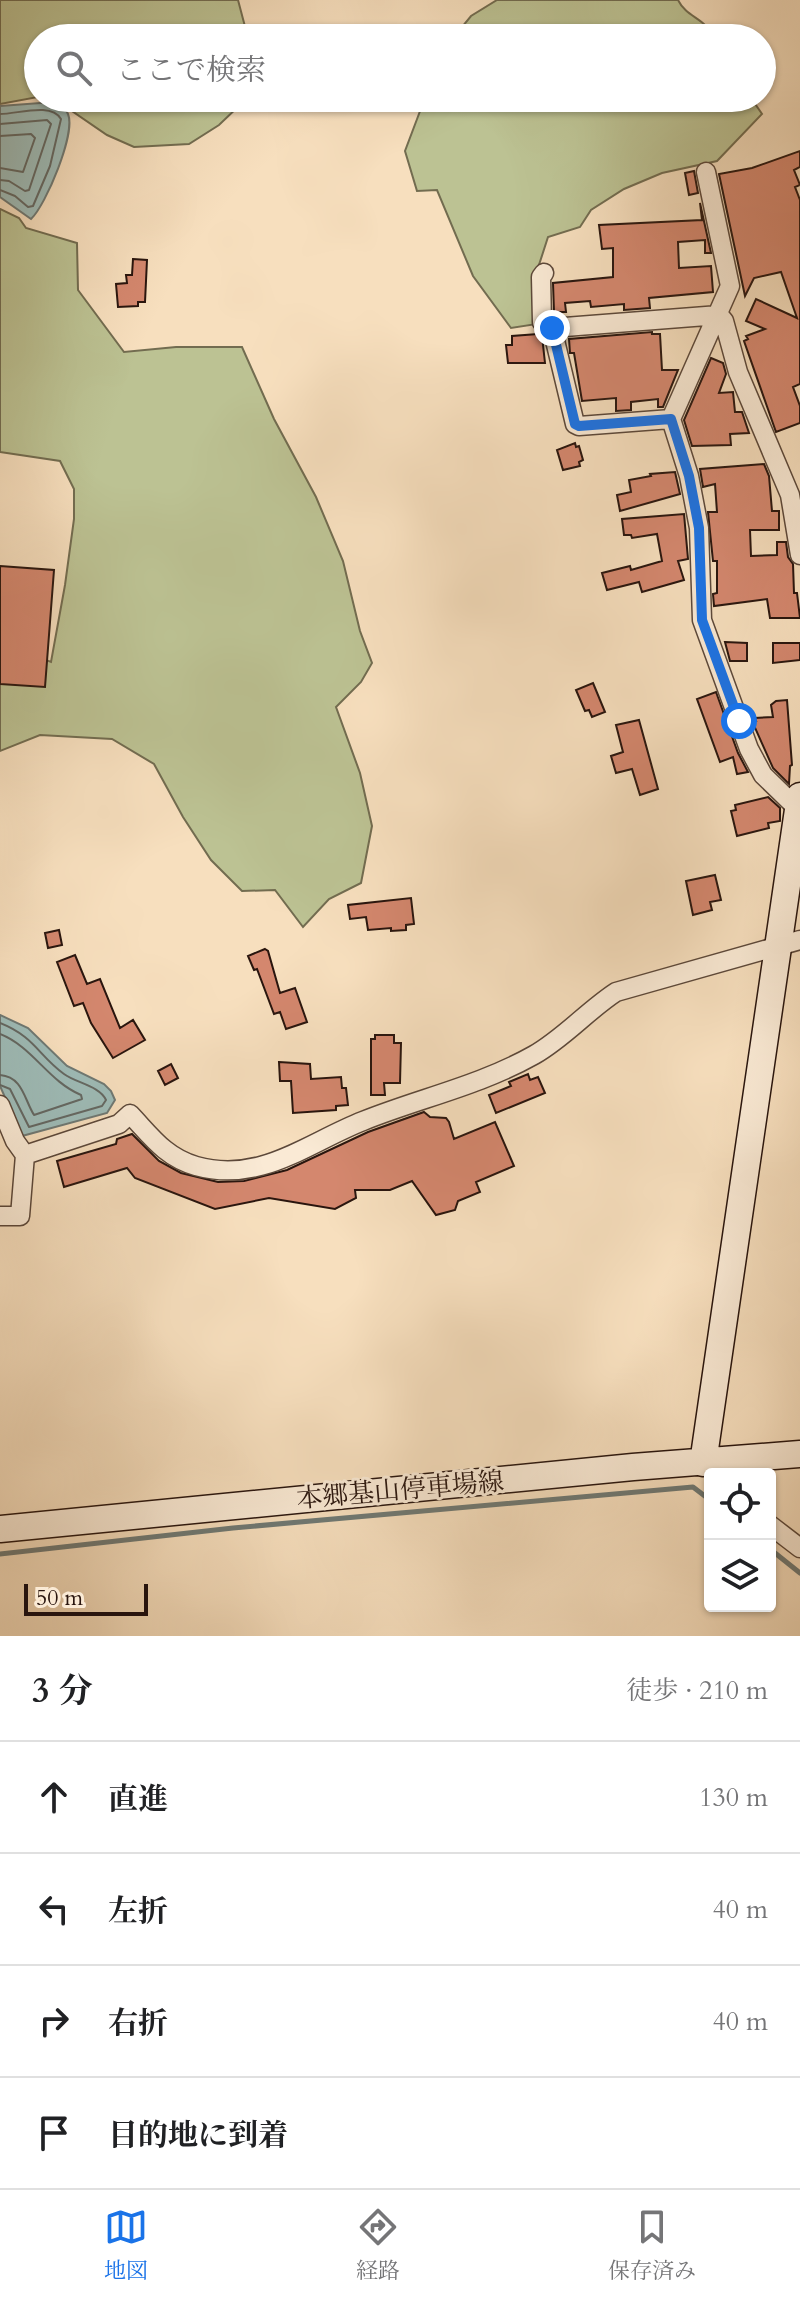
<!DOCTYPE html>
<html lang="ja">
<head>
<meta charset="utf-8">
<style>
	:root { --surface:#fff; --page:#f2f2f2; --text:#202124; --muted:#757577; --line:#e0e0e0; --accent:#1a73e8 }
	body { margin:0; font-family:Cardo,"Noto Serif JP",serif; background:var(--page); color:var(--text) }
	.controls { position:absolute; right:24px; bottom:24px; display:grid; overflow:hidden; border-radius:8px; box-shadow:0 2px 6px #0004 }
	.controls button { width:72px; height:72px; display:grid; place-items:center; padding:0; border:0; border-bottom:2px solid var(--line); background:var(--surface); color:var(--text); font:40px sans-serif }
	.scale { position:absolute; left:24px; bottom:20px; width:124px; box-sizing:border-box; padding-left:8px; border:4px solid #29150e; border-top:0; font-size:22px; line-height:28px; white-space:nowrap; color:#29150e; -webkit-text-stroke:6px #faead5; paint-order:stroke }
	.stop { position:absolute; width:24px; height:24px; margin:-18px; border:6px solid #1a73e8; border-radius:50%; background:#fff }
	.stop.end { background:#1a73e8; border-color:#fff; box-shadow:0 2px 8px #0008 }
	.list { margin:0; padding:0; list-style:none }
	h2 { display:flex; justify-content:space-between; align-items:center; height:104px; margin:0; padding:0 32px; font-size:34px }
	h2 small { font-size:26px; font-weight:400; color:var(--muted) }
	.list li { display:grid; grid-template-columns:52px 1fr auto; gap:24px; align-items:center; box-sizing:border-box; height:112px; padding:0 32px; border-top:2px solid var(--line) }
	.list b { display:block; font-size:30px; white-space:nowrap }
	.list em { font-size:26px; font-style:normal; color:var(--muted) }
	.icon { flex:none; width:44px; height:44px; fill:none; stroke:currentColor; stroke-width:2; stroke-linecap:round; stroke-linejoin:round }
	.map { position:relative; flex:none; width:800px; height:1636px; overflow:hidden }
	.search { position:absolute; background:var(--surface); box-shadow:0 2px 6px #0004; left:24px; right:24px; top:24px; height:88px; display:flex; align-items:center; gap:20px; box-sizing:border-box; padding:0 28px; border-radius:44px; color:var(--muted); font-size:30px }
	.sheet { height:552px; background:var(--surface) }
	nav { display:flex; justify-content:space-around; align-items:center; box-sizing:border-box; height:112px; border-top:2px solid var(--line); background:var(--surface); font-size:22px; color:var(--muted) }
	nav a { display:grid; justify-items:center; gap:4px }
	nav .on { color:var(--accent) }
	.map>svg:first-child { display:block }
	.green { fill:#bcc293; stroke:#726c50; stroke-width:2 }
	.water { fill:#9ebcb8; stroke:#6f7974; stroke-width:2 }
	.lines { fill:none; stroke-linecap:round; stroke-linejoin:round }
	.shore { stroke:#646863; stroke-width:2 }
	.stream { stroke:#6f7974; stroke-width:5 }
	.building { fill:#d4876e; stroke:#29150e; stroke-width:2 }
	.street-casing { stroke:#5c483a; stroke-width:21 }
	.secondary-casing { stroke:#29150e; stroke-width:29 }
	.street { stroke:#faead5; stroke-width:18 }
	.secondary { stroke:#faead5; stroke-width:26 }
	.route { stroke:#1a73e8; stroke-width:10 }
	.labels { text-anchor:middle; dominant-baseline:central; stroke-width:6; stroke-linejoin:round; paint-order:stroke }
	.street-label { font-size:26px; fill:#29150e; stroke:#faead5 }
</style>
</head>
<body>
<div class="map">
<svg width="800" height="1636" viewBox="0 0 800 1636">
	<rect width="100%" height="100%" fill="#f7dfbe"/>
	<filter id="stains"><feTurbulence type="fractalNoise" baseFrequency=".0025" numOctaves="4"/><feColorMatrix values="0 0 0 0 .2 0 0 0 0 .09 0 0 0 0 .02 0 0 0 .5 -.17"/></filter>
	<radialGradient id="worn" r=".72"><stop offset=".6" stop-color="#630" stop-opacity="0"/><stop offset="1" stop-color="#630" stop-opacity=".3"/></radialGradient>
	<!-- green -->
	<path class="green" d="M0,0h238l10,38h-210v59l-38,7z
		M497,0h181c9,18 26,17 37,38h-262l18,-22z
		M53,98h190v4l-24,23 -30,19 -55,3 -27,-12z
		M425,98h326l11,16 -45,47 -55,12 -38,16 -33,21 -11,17 -32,10 -10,31 -1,56 -26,4 -38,-52 -36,-86 -20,1 -12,-40z
		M0,209l19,9 7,10 51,15 1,47 46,62 52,-5h66l32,72 42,78 27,64 17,70 12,32 -11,19 -25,25 24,66 12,53 -11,57 -32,16 -26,28 -28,-37 -33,1 -31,-31 -28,-43 -29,-53 -42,-25 -72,-4 -40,16v-105l7,-1 44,17 14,-77 9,-66v-30l-14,-28 -60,-9z"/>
	<!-- water -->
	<path class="water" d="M54,102c6,3 11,5 14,12 8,19 -22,91 -37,105l-31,-22v-91z
		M0,1015l28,13 39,38 37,18 7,7 4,9 -8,13 -85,23 -22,-50z"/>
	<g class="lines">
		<!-- shore -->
		<path class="shore" d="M0,114c18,0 51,-12 61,5l-11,47 -17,40 -5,1 -13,-11 -15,-6
			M0,124l47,-4 4,4 -22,66 -4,1 -16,-10 -9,-1
			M0,136l31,-2 4,4 -12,34 -23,-4
			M0,1023c35,14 38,32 64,51 12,9 36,12 42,26l-4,6 -73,21 -19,-38 -10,-4
			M0,1034c33,13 48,47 81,61l1,4 -48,16c-10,-16 -11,-38 -34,-40"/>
		<!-- stream -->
		<path class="stream" d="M770,1549l30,24
			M0,1554l233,-26 460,-41 17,13"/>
	</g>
	<!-- building -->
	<path class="building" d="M800,151v16l-6,3 6,15 -5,2 5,13v184l-7,3 7,19v17l-24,9 -32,-91 4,-2 -2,-3 19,-7 -19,-8 10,-22 41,19 -16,-46 -27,6 -9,18 -26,-122 33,-6z
		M694,171l4,22 -9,2 -4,-22z
		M700,203l11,50h-6v-13l-27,2 1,26 32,-2 2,26 -64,6 1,10 -26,2v-6l-33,3 -1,-6 -25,2 1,9h-12l-1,-29 60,-6v-29l-11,1 -3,-24 103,-5z
		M133,259l14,1 -2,42h-7v4l-20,1 -2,-23 11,-1 -1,-8h6z
		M652,332v2h8l2,36h16l-15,37h-5v-8l-27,3v8l-15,1v-13l-34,3 -8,-48h-4l-1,-14z
		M538,334l4,2 3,27h-37l-2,-18h6v-9z
		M711,358l12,5 3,11 -7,19 14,-1 2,20h7l7,21 -19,1 1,11 -39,1 -8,-26z
		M575,443l1,4 3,-1 4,14 -4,2 1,4 -17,4 -6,-20z
		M764,464l5,12 3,35h7v19h-29l1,26 26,-1v-13h9l2,15 5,7 1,29h3l3,25h-30l-3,-19 -53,7 -1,-12 4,-1v-32h-4l-5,-49h9l-2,-28 -12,3 -3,-18z
		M675,472l5,22 -60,17 -3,-16 14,-3 -2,-12 22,-4 -1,-2z
		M684,514l4,45 -10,2 6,19 -42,12 -3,-10 -32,8 -5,-17 28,-7 1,4 31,-9 -5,-27 -25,4 -1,-3h-7l-2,-16z
		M0,566l54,4 -9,117 -45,-3z
		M725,642l22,1v18h-17z
		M773,643h27v17l-27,3z
		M593,683l12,29 -13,5 -3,-7 -4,1 -9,-21z
		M716,692l22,61 10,19 -11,2 -4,-17 -13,5 -23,-63z
		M787,700l5,65 -2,1 -1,18 -16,-16 -21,-47h4l-1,-3 18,-1 -2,-12 5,-4z
		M639,720l19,69 -18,6 -8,-26 -16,4 -5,-17 12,-4 -7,-27z
		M768,797l12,11v13l-12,2 1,5 -32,8 -6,-25 5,-1 -1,-5z
		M715,875l6,25 -11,2 2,8 -19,5 -7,-34z
		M411,898l3,26 -8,1v5l-15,1v-3l-23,2 -2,-13 -16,2 -2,-14z
		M59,930l3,15 -14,3 -3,-15z
		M265,949l3,2 12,42 15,-5 12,34 -21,7 -6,-17 -6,2 -17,-45 -3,1 -6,-14z
		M75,955l12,29 13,-5 20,49 13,-8 12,20 -32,18 -22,-35 -8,-20 -9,3 -17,-44z
		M375,1035h19v8h7l-1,40h-16l1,12h-14v-56h4z
		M279,1062l31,2 1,15 30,-2 1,11h4l2,17 -12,1v4l-43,3 -2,-32h-11z
		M171,1064l7,14 -13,7 -7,-14z
		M528,1074l2,6 8,-3 7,16 -49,20 -7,-18 22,-9 -2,-4z
		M424,1112l6,5 16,1 3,4 5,17 41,-17 19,44 -38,16 4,10 -22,9 -3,9 -19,5 -24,-34 -22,9h-35l1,8 -21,11 -66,-11 -54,11 -80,-31 -8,-10 -63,19 -7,-26 59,-17 1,-5 15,-5 27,27 22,12 37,9 26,-1 43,-11 81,-38z"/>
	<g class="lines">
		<!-- street casing -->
		<g class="street-casing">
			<path id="street" d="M706,172l24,114 -59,133 18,57 10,52 3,92 47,129 14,26 35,34
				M544,273l-3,4 1,45 10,6 23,96 4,2 92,-7
				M552,328l167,-13 5,6 14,51 52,123 10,60
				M0,1105l15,36 10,14 -5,61h-20
				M25,1155l94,-31 11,-10c21,22 35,43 66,52 65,18 111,-23 167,-45 57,-23 116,-35 171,-66 30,-17 53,-44 82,-63l184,-52
				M770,1525l30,23"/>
		</g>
		<!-- secondary casing -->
		<g class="secondary-casing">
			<path id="secondary" d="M703,1463l97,-667
				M0,1529l633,-62 167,-13"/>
		</g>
		<!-- street -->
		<use href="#street" class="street"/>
		<!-- secondary -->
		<use href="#secondary" class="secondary"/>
	</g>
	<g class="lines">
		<!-- route -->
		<path class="route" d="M552,328l23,96 4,2 92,-7 18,57 10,52 3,92 37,101"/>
	</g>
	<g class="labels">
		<!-- street labels -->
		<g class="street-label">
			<text transform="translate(400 1490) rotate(-5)">本郷基山停車場線</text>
		</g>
	</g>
	<rect width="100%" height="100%" filter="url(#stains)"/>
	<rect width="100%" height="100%" fill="url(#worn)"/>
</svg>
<div class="controls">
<button><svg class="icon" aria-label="locate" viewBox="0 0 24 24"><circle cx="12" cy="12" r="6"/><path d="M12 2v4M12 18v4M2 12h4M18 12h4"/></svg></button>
<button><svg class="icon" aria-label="layers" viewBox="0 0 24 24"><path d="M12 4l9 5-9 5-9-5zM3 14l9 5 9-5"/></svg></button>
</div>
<div class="scale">50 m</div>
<div class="stop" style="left:739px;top:721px"></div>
<div class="stop end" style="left:552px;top:328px"></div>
<div class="search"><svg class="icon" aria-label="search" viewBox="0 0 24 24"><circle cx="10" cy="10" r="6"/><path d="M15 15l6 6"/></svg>ここで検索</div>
</div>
<section class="sheet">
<h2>3 分<small>徒歩 · 210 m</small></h2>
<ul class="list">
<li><svg class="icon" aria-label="ahead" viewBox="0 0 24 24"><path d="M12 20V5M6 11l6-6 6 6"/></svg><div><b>直進</b></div><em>130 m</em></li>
<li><svg class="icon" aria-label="left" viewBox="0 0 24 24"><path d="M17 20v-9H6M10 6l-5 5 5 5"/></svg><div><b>左折</b></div><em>40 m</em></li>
<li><svg class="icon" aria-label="right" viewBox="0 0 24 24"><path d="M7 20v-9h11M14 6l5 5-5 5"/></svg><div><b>右折</b></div><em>40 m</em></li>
<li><svg class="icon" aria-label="arrive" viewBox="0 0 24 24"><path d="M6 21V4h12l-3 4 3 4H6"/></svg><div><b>目的地に到着</b></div></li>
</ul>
</section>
<nav>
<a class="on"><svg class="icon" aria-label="map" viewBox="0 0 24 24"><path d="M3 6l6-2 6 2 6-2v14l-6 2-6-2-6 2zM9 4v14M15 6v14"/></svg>地図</a>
<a><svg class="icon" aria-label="directions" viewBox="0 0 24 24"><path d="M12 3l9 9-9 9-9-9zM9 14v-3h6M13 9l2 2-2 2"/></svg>経路</a>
<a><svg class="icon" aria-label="saved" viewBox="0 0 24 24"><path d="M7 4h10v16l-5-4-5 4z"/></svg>保存済み</a>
</nav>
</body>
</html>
